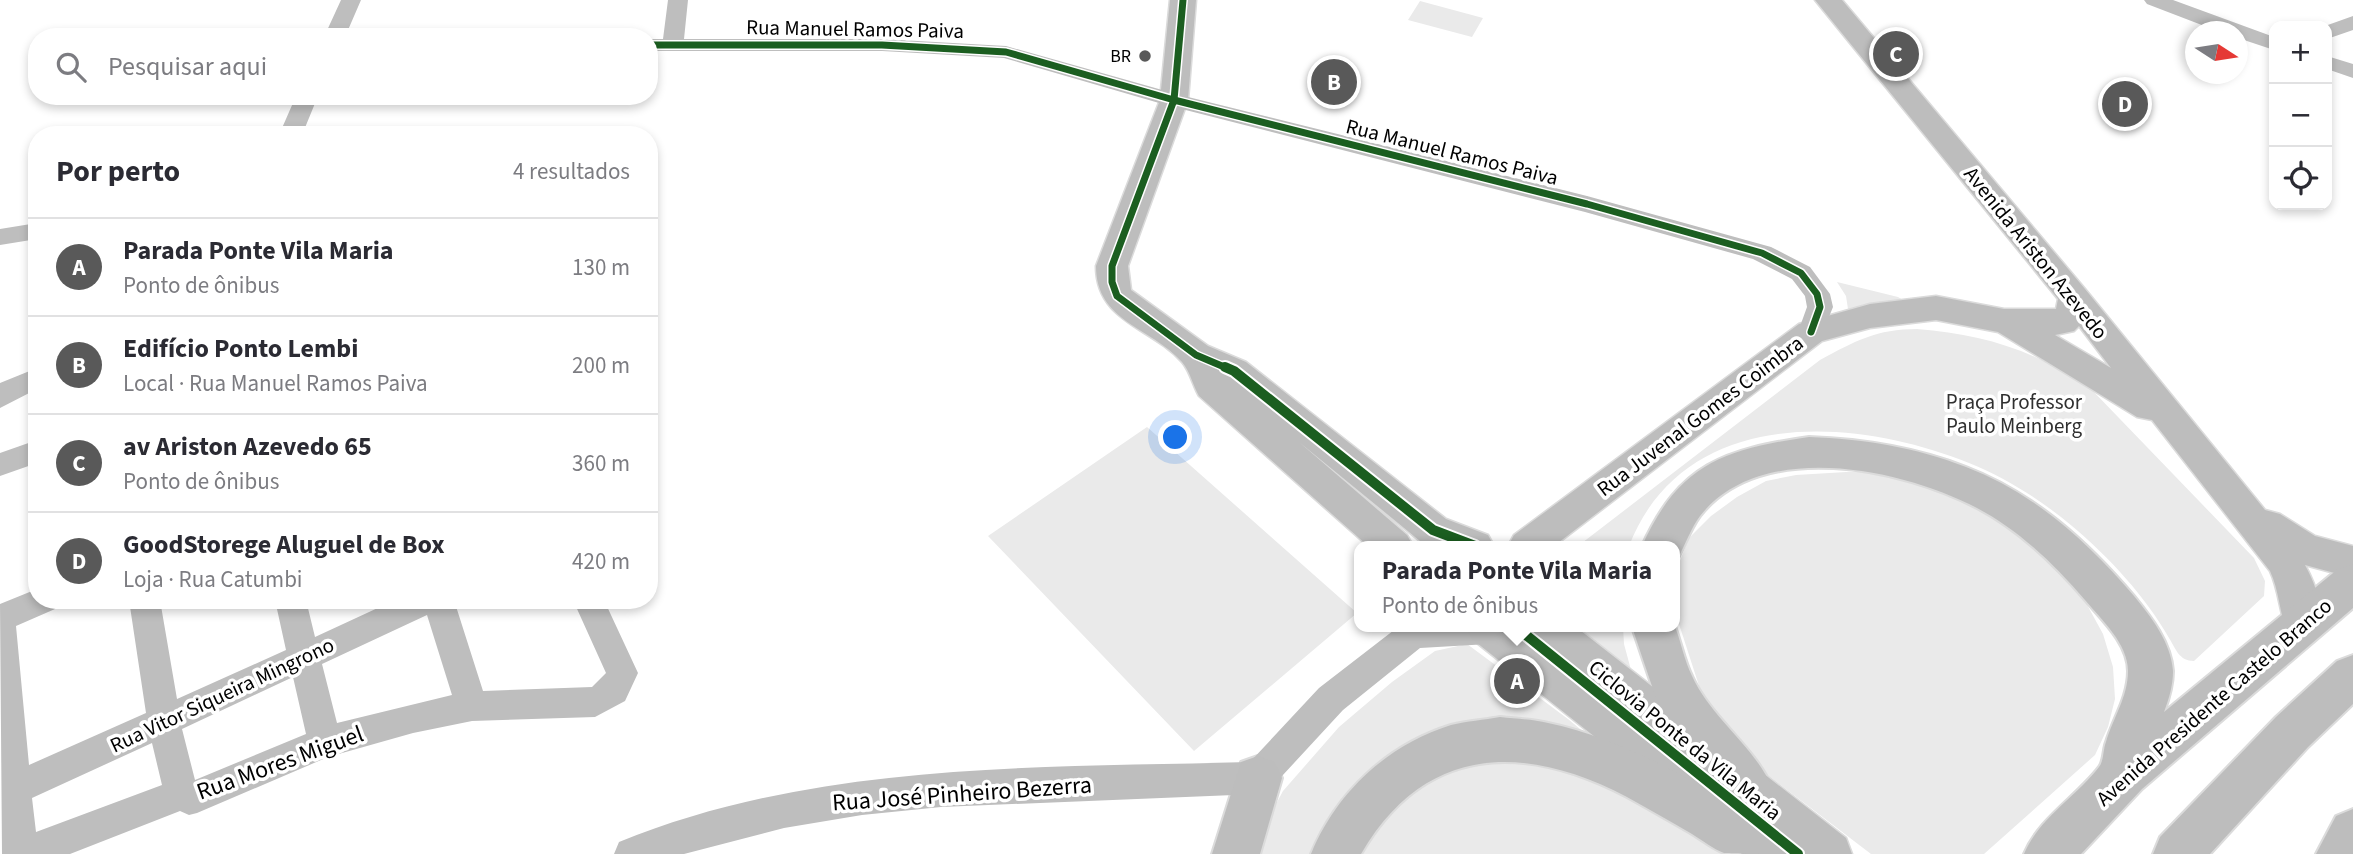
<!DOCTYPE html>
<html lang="pt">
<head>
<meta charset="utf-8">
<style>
	:root { --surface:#fff; --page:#f7f7f7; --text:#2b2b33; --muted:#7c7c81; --line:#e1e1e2; --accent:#595959 }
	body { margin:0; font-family:"Source Sans 3",sans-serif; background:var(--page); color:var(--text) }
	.controls { position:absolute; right:21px; top:21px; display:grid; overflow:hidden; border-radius:14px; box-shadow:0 4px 10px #0003 }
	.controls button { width:63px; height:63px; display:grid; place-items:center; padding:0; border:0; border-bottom:2px solid var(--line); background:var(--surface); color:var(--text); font:35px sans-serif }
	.compass { position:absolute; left:2185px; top:21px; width:63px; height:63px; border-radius:50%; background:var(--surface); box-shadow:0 4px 10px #0003; rotate:102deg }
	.you { position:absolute; left:1176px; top:438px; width:24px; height:24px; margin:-18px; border:5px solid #fff; border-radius:50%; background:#1a73e8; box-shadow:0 0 0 10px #1a73e833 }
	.badge { display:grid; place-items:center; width:46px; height:46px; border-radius:50%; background:var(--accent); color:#fff; font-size:23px; font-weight:700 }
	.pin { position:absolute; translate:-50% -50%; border:4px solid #fff; box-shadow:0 2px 7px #0006 }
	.popup { position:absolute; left:1354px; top:541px; width:326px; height:91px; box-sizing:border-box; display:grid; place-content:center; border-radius:14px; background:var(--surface); filter:drop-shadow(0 2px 5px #0005); font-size:23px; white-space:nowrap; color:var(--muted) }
	.popup b { font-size:26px; color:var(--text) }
	.popup::after { content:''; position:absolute; left:50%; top:100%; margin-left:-14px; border:14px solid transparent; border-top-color:var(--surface) }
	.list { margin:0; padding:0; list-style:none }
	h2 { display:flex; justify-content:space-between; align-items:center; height:91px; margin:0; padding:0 28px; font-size:30px }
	h2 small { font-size:23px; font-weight:400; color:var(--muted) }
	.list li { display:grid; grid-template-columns:46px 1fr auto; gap:21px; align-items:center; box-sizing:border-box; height:98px; padding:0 28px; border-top:2px solid var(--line) }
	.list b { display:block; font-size:26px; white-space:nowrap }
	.list p { margin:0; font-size:23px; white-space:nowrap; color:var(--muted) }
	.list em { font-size:23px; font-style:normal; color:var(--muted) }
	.icon { flex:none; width:38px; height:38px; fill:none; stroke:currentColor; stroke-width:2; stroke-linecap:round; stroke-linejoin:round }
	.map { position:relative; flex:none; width:2353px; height:854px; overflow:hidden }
	.search { position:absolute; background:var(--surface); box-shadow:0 4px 10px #0003; left:28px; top:28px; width:630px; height:77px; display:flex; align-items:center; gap:18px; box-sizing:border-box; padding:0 24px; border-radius:28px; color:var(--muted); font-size:26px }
	.panel { position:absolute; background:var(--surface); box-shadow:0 4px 10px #0003; left:28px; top:126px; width:630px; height:483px; border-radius:28px }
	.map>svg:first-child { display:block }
	.green { fill:#eaeaea }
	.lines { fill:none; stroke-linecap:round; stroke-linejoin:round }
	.major-casing { stroke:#dbdbdb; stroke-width:3 }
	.highway-casing { stroke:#dbdbdb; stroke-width:4 }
	.minor { fill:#bebebe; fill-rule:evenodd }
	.major { fill:#bdbdbd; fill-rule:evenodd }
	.highway { fill:#bdbdbd; fill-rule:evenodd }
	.cycleway-far1-casing { stroke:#fff; stroke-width:10 }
	.cycleway-casing { stroke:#fff; stroke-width:14 }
	.cycleway-far1 { stroke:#1b5e20; stroke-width:7 }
	.cycleway { stroke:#1b5e20; stroke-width:10 }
	.poi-dot { fill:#595959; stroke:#fff; stroke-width:2.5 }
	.labels { text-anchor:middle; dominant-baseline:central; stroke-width:7; stroke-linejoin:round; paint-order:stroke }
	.far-poi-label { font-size:18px; fill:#000; stroke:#fff; text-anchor:end }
	.street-label { font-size:21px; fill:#000; stroke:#fff }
	.park-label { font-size:21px; fill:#303030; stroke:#fff }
	.near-street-label { font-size:24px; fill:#000; stroke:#fff }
</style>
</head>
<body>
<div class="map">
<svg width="2353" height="854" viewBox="0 0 2353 854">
	<rect width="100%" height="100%" fill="#fff"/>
	<!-- green -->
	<path class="green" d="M1420,1l63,17 -11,19 -64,-17z
		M1837,282l61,15 5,3 -55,9 -2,-13z
		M1917,329c66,5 121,22 175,61l162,168 11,23 -1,15 -70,65c-15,0 -18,-12 -25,-23 -23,-41 -61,-82 -97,-112 -31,-26 -66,-48 -103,-63 -118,-48 -286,-56 -340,83h-51l242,-186c35,-19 57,-31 97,-31z
		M1147,427l210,186 -163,138 -206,-215z
		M1863,471l70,15 70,35 60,51 22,29 18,33 10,33 2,32 -7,28 -13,28 -111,99h-113l-102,-78 -42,-38 -26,-46 -22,-68 -4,-51 14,-35 22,-22 26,-19 29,-16 30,-6z
		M1578,627h45l1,17 7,26z
		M1467,644l101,75 163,135h-473l12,-39 13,-24 56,-64 53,-45 43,-31z"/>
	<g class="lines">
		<!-- major casing -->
		<g class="major-casing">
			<path id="major" d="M1170,0h26l-8,100 -60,166 3,24 77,56 38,16 200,157 42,16 6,11h-60l-14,-5 -121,-99 108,93 6,11h-45l-169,-150c-6,-10 -9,-25 -17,-34 -31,-35 -86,-40 -86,-96l64,-166z
				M1815,0h27l243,289 180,221 15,4 35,22 38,10v32l-48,-13c11,20 22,50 12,71l-14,5 -14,-5c-10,-21 -9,-44 -19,-65l-118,-151 -15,-3 -139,-85 -62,-12 -66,8 -48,13 -268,205h-46l6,-11 285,-211 71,-20 66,-8 68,13h52l2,-10zM2079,326l32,42 -56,-33 19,-4z
				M1466,627h50l32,24 -14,-12 -6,-12h48l270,211 6,16h-110l-270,-215z"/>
		</g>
		<!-- highway casing -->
		<g class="highway-casing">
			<path id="highway" d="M1809,437c54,2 106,10 157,30 68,26 121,74 168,129 17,21 37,46 39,75 0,14 -4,28 -9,41l174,-143 15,-5v44l-211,181 -61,65h-57c15,-36 52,-57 75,-87 5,-6 4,-18 7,-25 7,-24 22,-45 22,-71 0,-27 -26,-51 -43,-71 -30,-35 -66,-70 -108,-92 -74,-39 -216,-70 -277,8 -9,12 -15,29 -22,42l-4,1v-13h-32c37,-82 82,-97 167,-109z
				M1674,624c7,17 10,36 18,52 19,42 62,70 80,111l-7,16 -17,7 -17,-7 -36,-46 -38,-56 -25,-74h42z
				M2353,655v49l-45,43 -98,107h-57l7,-17 116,-120 61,-56z
				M1500,717c16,2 33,2 48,6 87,18 166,72 243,114l7,17c-16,0 -60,0 -74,-1 -11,-4 -22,-13 -32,-19 -21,-12 -43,-25 -65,-37 -103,-54 -202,-53 -266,57h-50c25,-61 76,-109 140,-129 16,-4 33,-5 49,-8z
				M1258,756l17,6 7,16 -22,76h-48l29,-92z
				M2353,809v45h-37l20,-38z"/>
		</g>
		<!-- minor -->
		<path class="minor" d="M341,0h20l-16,37h-21z
			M668,0h20l-4,39h198l124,7 174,49 407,101 184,51 39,20 20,27 3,13 -13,32 -9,3 -9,-3 -4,-7 9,-25 -2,-11 -13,-17 -39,-20 -168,-47 -419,-107 -162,-47 -122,-7h-233v-12h14z
			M2144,0h29l101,37v13l-36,-12v-6h-18l-73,-28z
			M2353,16v14l-26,9 -2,-13z
			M2327,56l26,8v14l-26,-9z
			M296,96h22l-16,39h-23z
			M37,223v16l-37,6v-16z
			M37,368v21l-37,19v-25z
			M37,440v23l-37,13v-23z
			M37,589v11h22l-4,9 -39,17 13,139 117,-52 -17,-113h31l17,99 109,-49 -11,-50h31l9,37 80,-37h59l29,91 109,-4 14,-14 -33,-73h31l34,73 -13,28 -30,16 -123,4 -59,12 -85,24 -131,56 -8,2 -9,-4 -110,43h-68l-2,-250zM427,615l25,80 -115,28 -15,-59zM293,677l13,57 -111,46 -13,-51zM152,743l10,42 -126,47 -4,-34z
			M1398,627h105l2,3 -5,10 -11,4 -69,4 -77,62 -73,79 -12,5 -317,13 -79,8 -78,13 -100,26h-70l5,-12c198,-81 422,-74 631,-80l69,-74z"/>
		<!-- major -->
		<use href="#major" class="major"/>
		<!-- highway -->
		<use href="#highway" class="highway"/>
		<!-- cycleway-far1 casing -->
		<g class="cycleway-far1-casing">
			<path id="cycleway-far1" d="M1183,0l-9,100 -62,166v16l5,14 79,59 33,14
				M649,45h233l124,7 168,48 413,104 175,49 39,20 16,21 3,13 -9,25"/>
		</g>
		<!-- cycleway casing -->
		<g class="cycleway-casing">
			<path id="cycleway" d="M1225,367l9,4 199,159 42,16
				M1516,627l282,227"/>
		</g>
		<!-- cycleway-far1 -->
		<use href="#cycleway-far1" class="cycleway-far1"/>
		<!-- cycleway -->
		<use href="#cycleway" class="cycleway"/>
	</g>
	<!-- markers -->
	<circle class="poi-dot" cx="1145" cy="56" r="7"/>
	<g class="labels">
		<!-- far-poi labels -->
		<g class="far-poi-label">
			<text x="1131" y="56">BR</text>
		</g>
		<!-- street labels -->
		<g class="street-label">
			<text transform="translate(855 29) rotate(1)">Rua Manuel Ramos Paiva</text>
			<text transform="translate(1452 152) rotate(14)">Rua Manuel Ramos Paiva</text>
			<text transform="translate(2036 253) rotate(51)">Avenida Ariston Azevedo</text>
			<text transform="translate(1700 416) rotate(-37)">Rua Juvenal Gomes Coimbra</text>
			<text transform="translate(222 695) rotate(-25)">Rua Vitor Siqueira Mingrono</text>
			<text transform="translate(2214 702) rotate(-41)">Avenida Presidente Castelo Branco</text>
			<text transform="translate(1685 740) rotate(39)">Ciclovia Ponte da Vila Maria</text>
		</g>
		<!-- park labels -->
		<g class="park-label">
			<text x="2014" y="402">Praça Professor<tspan x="2014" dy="24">Paulo Meinberg</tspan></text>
		</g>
		<!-- near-street labels -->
		<g class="near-street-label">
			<text transform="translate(280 763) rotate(-20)">Rua Mores Miguel</text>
			<text transform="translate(962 794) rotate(-4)">Rua José Pinheiro Bezerra</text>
		</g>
	</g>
</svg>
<div class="controls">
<button>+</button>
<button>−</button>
<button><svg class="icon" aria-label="locate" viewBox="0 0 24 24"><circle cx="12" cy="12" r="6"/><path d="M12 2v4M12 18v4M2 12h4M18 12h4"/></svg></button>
</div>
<svg class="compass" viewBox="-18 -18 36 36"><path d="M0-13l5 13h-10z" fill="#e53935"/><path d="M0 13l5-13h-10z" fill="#7c7c81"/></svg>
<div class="you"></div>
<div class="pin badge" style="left:1517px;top:681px">A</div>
<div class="popup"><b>Parada Ponte Vila Maria</b>Ponto de ônibus</div>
<div class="pin badge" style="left:1334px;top:82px">B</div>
<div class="pin badge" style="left:1896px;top:54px">C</div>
<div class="pin badge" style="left:2125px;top:104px">D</div>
<div class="search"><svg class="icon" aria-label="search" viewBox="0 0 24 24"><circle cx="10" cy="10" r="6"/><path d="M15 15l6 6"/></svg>Pesquisar aqui</div>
<section class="panel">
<h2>Por perto<small>4 resultados</small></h2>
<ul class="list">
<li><span class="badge">A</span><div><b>Parada Ponte Vila Maria</b><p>Ponto de ônibus</p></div><em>130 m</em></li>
<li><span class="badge">B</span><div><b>Edifício Ponto Lembi</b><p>Local · Rua Manuel Ramos Paiva</p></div><em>200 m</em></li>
<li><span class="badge">C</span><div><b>av Ariston Azevedo 65</b><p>Ponto de ônibus</p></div><em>360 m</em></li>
<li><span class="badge">D</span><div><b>GoodStorege Aluguel de Box</b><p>Loja · Rua Catumbi</p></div><em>420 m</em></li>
</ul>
</section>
</div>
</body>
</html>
